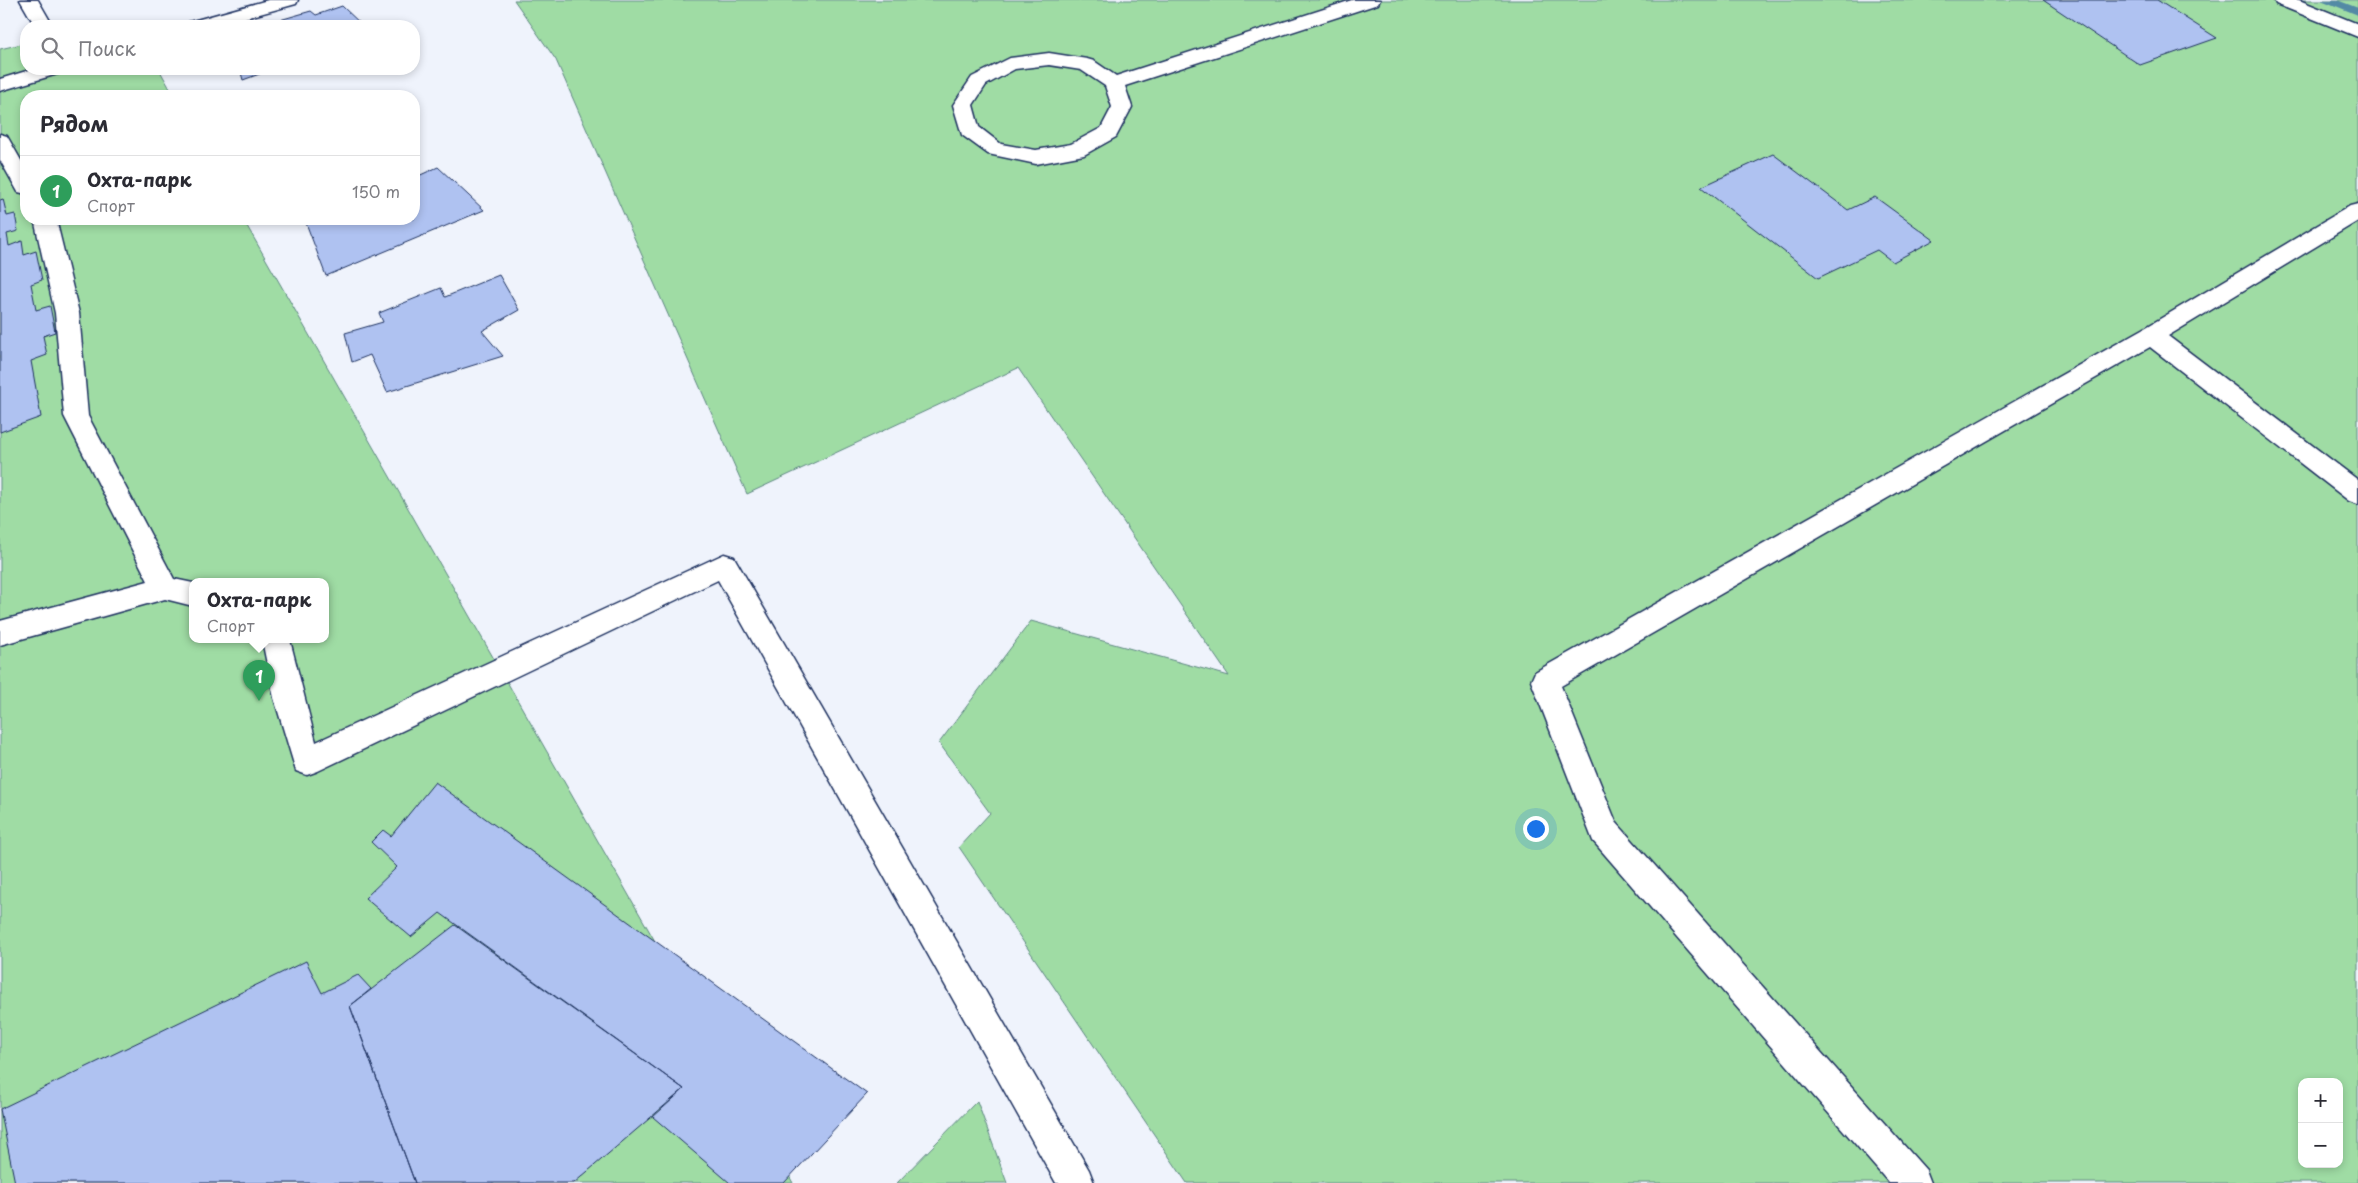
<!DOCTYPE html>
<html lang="ru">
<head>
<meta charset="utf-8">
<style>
	:root { --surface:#fff; --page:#f7f7f7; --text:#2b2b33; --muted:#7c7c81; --line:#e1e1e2; --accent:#1b2f5e }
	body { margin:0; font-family:"Playpen Sans",sans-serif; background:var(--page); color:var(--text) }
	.controls { position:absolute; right:15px; bottom:15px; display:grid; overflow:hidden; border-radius:10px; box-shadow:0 2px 8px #0003 }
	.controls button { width:45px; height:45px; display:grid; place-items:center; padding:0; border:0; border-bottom:1px solid var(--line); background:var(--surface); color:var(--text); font:25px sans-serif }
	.you { position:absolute; left:1535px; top:828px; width:18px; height:18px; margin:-12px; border:4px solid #fff; border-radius:50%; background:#1a73e8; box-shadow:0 0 0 8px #1a73e833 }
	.badge { display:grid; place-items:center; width:32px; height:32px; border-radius:50%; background:var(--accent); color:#fff; font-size:16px; font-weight:700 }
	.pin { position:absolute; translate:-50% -41px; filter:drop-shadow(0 1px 2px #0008) }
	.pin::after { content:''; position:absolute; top:26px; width:18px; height:15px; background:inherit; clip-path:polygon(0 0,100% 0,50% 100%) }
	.popup { position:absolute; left:189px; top:578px; width:140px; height:65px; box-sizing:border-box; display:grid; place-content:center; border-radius:10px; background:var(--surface); filter:drop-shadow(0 1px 4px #0005); font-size:16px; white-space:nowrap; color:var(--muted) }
	.popup b { font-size:19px; color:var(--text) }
	.popup::after { content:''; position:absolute; left:50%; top:100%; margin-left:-10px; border:10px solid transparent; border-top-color:var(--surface) }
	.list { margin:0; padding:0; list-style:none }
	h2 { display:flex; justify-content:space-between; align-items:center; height:65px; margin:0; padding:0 20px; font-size:21px }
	h2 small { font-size:16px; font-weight:400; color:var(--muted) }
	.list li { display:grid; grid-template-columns:32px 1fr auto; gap:15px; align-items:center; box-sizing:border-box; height:70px; padding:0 20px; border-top:1px solid var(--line) }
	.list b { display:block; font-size:19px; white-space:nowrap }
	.list p { margin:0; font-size:16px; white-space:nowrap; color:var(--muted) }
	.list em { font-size:16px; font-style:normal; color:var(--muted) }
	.icon { flex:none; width:28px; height:28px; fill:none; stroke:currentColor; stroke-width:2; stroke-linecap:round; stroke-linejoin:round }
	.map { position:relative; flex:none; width:2358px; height:1183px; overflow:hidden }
	.search { position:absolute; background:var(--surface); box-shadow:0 2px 8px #0003; left:20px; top:20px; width:400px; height:55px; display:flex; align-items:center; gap:12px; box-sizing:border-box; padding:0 18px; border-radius:20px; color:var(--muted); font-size:19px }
	.panel { position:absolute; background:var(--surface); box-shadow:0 2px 8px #0003; left:20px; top:90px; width:400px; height:135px; border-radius:20px }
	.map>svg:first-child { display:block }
	.green { fill:#9fdca4; stroke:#5d8681; fill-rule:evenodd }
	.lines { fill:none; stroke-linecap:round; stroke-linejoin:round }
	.stream { fill:#538aa5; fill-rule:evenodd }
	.building { fill:#afc2f1; stroke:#1b2f5e }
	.minor-casing { stroke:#1b2f5e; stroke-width:3 }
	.minor { fill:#fff; fill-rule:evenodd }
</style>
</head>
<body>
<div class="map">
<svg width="2358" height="1183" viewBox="0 0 2358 1183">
	<rect width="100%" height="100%" fill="#eff3fc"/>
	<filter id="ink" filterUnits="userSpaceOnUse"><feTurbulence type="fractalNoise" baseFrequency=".02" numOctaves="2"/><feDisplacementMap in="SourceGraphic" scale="10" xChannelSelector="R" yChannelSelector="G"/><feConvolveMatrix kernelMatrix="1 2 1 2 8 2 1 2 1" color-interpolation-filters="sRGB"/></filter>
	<g filter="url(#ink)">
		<!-- green -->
		<path class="green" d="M514,0h1844v1183h-1171l-228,-336 31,-34 -51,-70 92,-122 198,55 -211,-308 -271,126 -191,-434zM2302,1082h37v82h-37z
			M26,43v26h133l15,27h-148v123h217l550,964h-793v-1134zM193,582h132v58h-132z
			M977,1101l30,82h-110z"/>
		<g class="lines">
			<!-- stream -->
			<path class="stream" d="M2321,0h16l21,8v7z"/>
		</g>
		<!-- building -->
		<path class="building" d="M2043,0h114l60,38 -77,27z
			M342,6l21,20h-99l2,-2 45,-13 5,4z
			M240,69h33l-30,11z
			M1773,154l75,56 27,-13 59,43 -41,22 -16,-12 -59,28 -117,-91z
			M438,167l46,43 -158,66 -20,-53 11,-4h97v-41z
			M3,199l4,17 8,-2 3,17 -11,3 2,12 13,-5 2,14 12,-4 6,29 -11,4 5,26 14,-4 5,26 -12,4 4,19 -16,6 10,56 -41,15v-232z
			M499,275l20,35 -37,21 21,25 -116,36 -17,-37 -18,7 -7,-29 38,-11 -4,-9 62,-25 4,9z
			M435,782l432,312 -83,89h-54l-77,-66 31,-28 -244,-176 -29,24 -46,-39 32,-31 -26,-25 12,-12 8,6z
			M455,925l229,164 -110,94h-159l-65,-177z
			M306,961l16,32 36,-18 13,14 -21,17 65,177h-400l-15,-74z"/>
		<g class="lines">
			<!-- minor casing -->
			<g class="minor-casing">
				<path id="minor" d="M20,0h18l15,26h-18z
					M268,0h30l-2,4 -80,22h-30l3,-4z
					M1352,0h28l-2,4 -253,82 7,21 -16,30 -32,18 -48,9 -48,-10 -26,-19 -9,-30 19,-28 38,-19 39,-5 38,6 7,2 22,15zM1049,65l32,5 24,16 7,21 -11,21 -30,16 -35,6 -35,-6 -22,-17 -6,-22 13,-20 29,-16z
					M2274,0h25l59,24v13l-82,-33z
					M33,69h31l-3,4 -61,18v-12z
					M0,134l7,2 19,33v25l-8,-2 -18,-32z
					M2358,204v17l-190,115 190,144v24l-9,-3 -199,-154 -589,339 55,136 310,348 5,13h-42l-296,-342 -62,-160 4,-9 608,-343 207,-123z
					M34,219h22l23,94 9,103 86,163 19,4v23l-28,-7 -165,46v-24l148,-40 -84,-165 -9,-103z
					M724,554l10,3 355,613 5,13h-38l-338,-603 -400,191 -11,4 -11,-4 -22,-73 -12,-58h28l26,102z"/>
			</g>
			<!-- minor -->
			<use href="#minor" class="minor"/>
		</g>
	</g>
</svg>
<div class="controls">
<button>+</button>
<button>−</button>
</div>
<div class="you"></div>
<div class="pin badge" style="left:259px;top:701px;background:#2e9e5b">1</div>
<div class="popup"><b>Охта-парк</b>Спорт</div>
<div class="search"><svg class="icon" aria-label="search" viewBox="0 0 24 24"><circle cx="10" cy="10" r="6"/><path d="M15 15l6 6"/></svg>Поиск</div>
<section class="panel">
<h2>Рядом<small></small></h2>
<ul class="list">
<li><span class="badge" style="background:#2e9e5b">1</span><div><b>Охта-парк</b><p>Спорт</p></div><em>150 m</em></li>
</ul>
</section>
</div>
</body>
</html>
